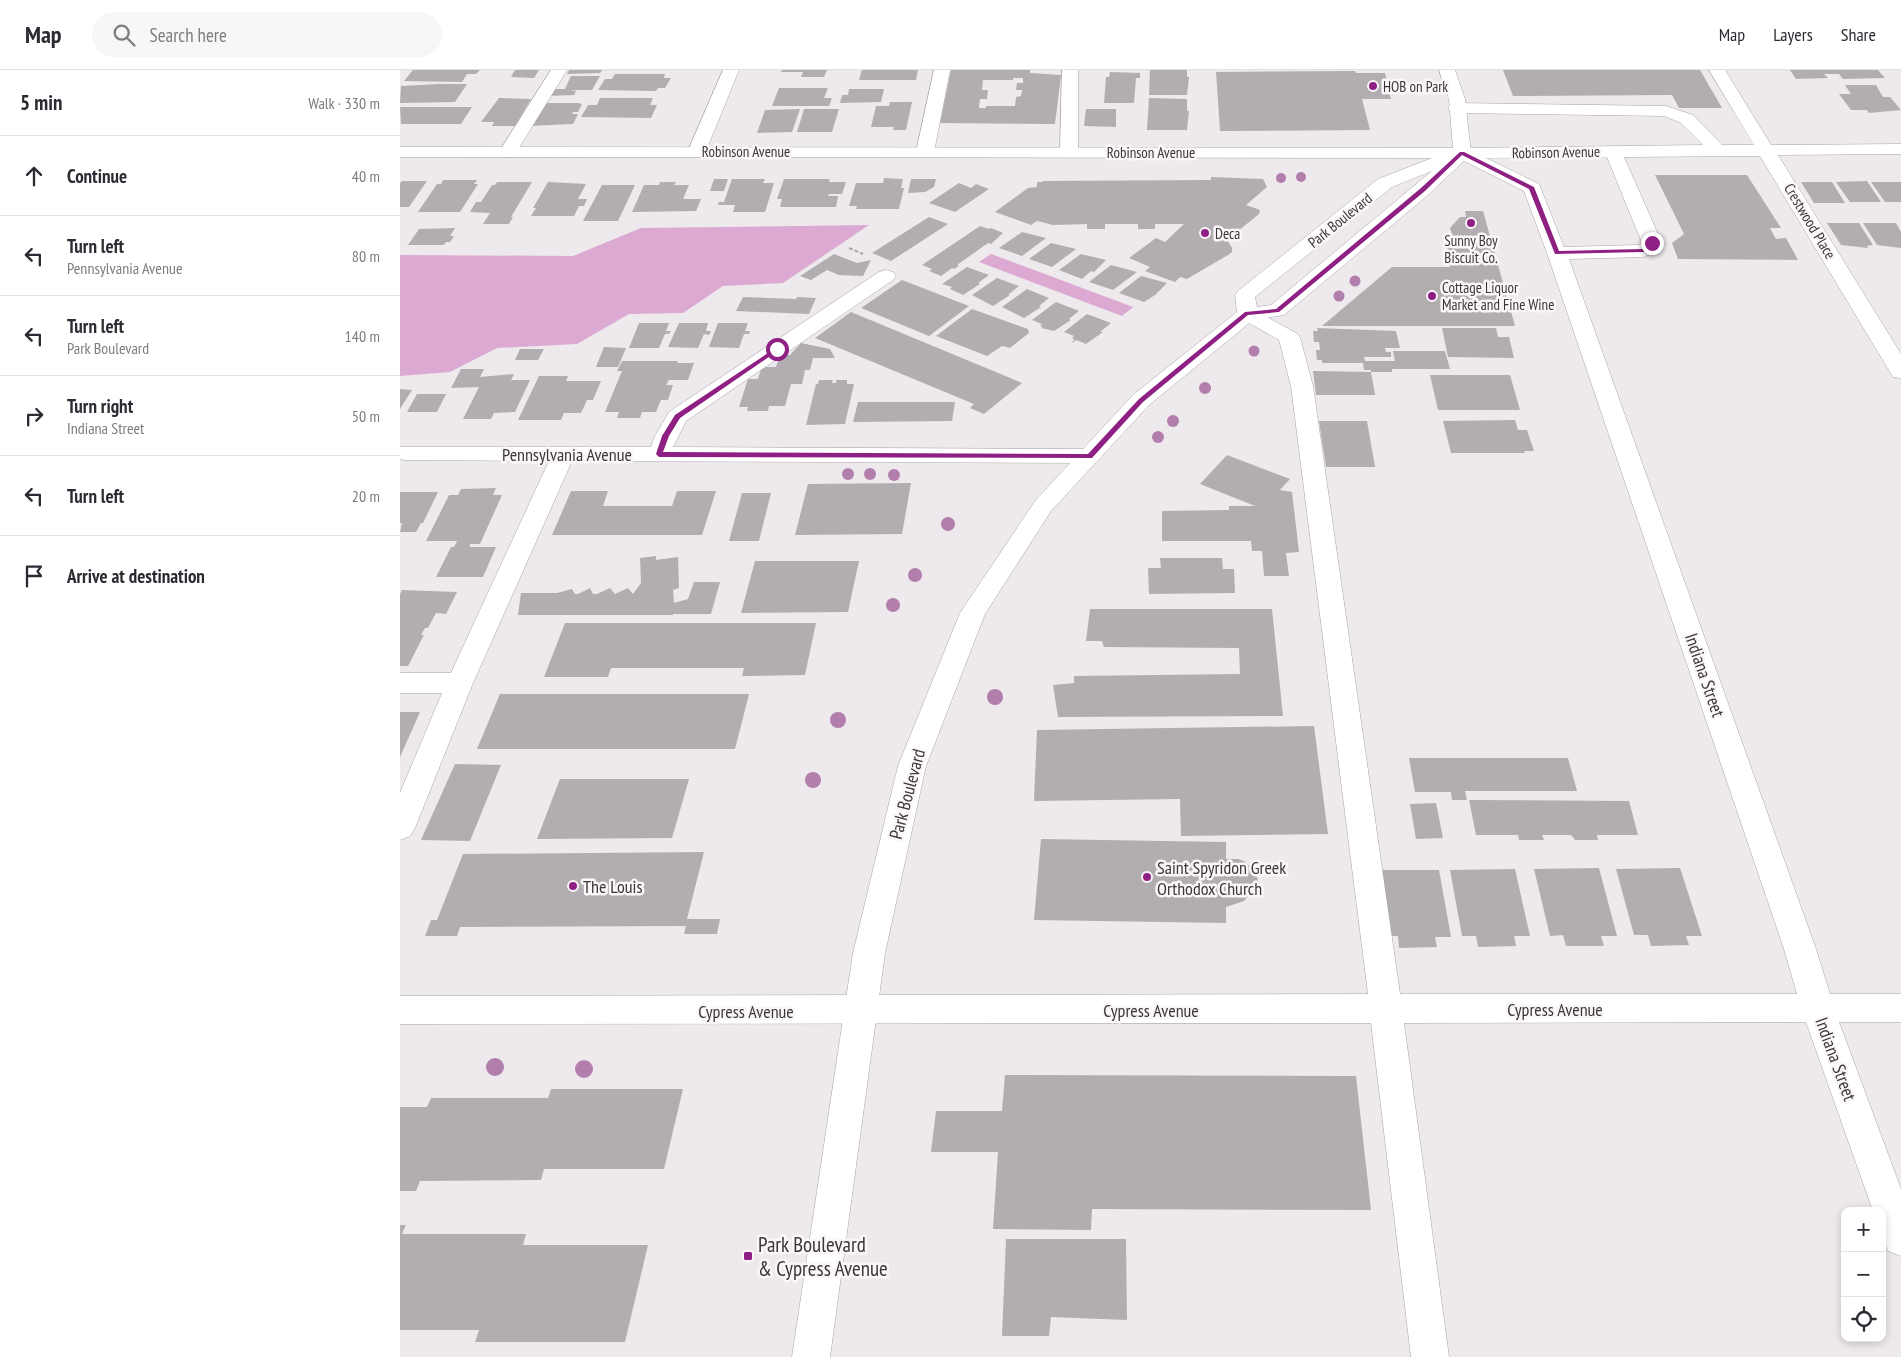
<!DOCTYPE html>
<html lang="en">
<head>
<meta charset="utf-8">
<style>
	:root { --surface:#fff; --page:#f7f7f7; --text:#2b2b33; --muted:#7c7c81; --line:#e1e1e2 }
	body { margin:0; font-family:"PT Sans Narrow",sans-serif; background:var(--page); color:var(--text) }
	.controls { position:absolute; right:15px; bottom:15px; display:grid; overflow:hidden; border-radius:10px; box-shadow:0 2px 8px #0003 }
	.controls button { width:45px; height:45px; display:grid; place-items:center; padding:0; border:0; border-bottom:1px solid var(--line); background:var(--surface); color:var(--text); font:25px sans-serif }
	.stop { position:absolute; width:15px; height:15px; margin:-11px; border:4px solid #8f2083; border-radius:50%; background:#fff }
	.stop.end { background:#8f2083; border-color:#fff; box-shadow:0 1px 5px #0008 }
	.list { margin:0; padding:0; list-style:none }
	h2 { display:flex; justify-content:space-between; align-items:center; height:65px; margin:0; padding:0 20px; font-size:21px }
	h2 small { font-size:16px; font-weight:400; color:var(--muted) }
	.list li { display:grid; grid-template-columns:32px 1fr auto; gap:15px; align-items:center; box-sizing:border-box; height:80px; padding:0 20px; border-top:1px solid var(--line) }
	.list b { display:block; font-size:19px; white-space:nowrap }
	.list p { margin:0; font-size:16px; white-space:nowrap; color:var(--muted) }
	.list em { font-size:16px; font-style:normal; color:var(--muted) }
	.icon { flex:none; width:28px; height:28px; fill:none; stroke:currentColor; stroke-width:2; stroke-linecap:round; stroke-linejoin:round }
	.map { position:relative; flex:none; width:1501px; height:1287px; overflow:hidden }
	header { display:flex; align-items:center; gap:30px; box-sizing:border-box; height:70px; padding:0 25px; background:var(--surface); border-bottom:1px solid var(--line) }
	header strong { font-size:24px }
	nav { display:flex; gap:28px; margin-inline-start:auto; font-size:18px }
	.search { width:350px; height:45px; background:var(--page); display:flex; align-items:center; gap:12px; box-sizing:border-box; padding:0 18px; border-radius:28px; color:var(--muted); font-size:19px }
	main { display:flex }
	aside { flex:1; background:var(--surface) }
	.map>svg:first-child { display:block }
	.green { fill:#dba9d1 }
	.building { fill:#b2adb1; fill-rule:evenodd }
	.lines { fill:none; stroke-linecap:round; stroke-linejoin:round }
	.minor-casing { stroke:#a9a4a8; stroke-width:1 }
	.major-casing { stroke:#a9a4a8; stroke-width:1 }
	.path { stroke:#a8a4a7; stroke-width:2; stroke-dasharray:4 2; stroke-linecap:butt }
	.minor { fill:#fff; fill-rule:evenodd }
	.major { fill:#fff; fill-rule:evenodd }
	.tree { fill:#b27fac }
	.route { fill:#8f2083 }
	.poi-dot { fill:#8f2083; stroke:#fbf6fa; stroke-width:2 }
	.labels { text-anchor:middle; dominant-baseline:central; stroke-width:5; stroke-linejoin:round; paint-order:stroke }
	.far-poi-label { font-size:15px; fill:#393738; stroke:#fbf6fa; text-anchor:start }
	.far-street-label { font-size:15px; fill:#393738; stroke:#fbf6fa }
	.street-label { font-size:18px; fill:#393738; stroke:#fbf6fa }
	.poi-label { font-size:18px; fill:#393738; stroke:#fbf6fa; text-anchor:start }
	.near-poi-label { font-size:21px; fill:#393738; stroke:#fbf6fa; text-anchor:start }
</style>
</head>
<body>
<header>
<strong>Map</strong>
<div class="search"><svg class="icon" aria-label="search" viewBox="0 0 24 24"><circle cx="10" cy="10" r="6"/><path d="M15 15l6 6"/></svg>Search here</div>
<nav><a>Map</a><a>Layers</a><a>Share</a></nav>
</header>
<main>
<aside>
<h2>5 min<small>Walk · 330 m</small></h2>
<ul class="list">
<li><svg class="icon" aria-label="ahead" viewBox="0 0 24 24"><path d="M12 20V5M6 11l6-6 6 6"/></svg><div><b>Continue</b></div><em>40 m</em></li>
<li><svg class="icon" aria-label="left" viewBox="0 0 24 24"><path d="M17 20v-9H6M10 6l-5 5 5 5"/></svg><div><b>Turn left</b><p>Pennsylvania Avenue</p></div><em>80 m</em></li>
<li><svg class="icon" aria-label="left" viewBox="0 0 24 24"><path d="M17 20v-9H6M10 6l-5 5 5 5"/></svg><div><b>Turn left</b><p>Park Boulevard</p></div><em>140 m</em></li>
<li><svg class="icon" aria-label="right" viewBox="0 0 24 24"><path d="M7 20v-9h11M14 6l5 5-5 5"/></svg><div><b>Turn right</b><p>Indiana Street</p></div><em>50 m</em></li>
<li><svg class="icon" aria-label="left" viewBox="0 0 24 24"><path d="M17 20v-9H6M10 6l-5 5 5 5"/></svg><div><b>Turn left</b></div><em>20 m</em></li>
<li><svg class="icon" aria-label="arrive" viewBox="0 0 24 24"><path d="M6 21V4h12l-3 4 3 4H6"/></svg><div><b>Arrive at destination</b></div></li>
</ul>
</aside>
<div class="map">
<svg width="1501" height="1287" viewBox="0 0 1501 1287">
	<rect width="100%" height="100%" fill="#eee9ed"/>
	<!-- green -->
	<path class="green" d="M469,155l-86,58 -60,3 -40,27 -54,1 -52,30 -80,4 -47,24 -50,4v-121l173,1 68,-28z
		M591,184l142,53 -11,9 -143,-54z"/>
	<!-- building -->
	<path class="building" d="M13,0h67l-4,4h-9l-5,8 -58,-1z
		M115,0h24l-5,8 -23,-1z
		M169,0h33l-2,3 -33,1z
		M382,0h45l-3,7h-23l2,-5h-22z
		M462,0h56l-2,10h-57z
		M551,0h79v3l31,2 -6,49 -115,-1zM613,8h10v5h-6l-1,7h6l-1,6 -5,1 -1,9h-29v2h-7l1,-9h7l1,-9h-6l1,-10h30z
		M750,0h37v7h2l-2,18h-38z
		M1103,0h197l22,38h-43l-7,-13 -159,1z
		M1390,0h88l7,8 -42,1 -4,-5h-15l4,4 -32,1z
		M955,1l1,2h29l6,26h-29l8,31 -150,1 -4,-59z
		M710,2l30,1v5h-4l-2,25h-30l2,-26h3z
		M215,4h50l-1,4h7l-6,10h-7l-2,3 -58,-1 7,-11h7z
		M171,6h29l-8,14h-22l6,1 -2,4 -25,1 4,-7h12z
		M40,14h27l-12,18 -55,1 1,-17z
		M1445,15h31l7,12h7l11,13 -32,3 -2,-3h-16l-12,-16h12z
		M379,18h49l-4,10h8l-3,8h-57z
		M449,19h35l-3,13 -41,1 2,-8h6z
		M99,28l32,1 -16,27h-23l2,-4h-13z
		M200,28h53l-3,7h7l-6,13 -70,-1 7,-12h9z
		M749,28l38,1v12h2l-2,19h-40z
		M490,32h22l-6,28h-13l1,-3h-23l5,-21h13z
		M142,33h36l4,1 -4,8h-5l-1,2h6l-5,10 -44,2z
		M0,37h72l-11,17h-60z
		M400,39l-8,23 -35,1 8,-23z
		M404,39h35l-7,23h-35z
		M686,39h30v18l-32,-1z
		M1255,105h92l34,53h-11l6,11 10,-1 12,22 -120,-1 -6,-16 12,-9z
		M811,107l52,2 4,8 -21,18 14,5 -1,4 -32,26 5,8v4l-4,3 -41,24 -7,-2 -5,5 -30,-11 5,-4 -21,-9 27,-20 9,4 19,-18h-29v5h-17v-5h-33v5h-18v-5l-34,1 -16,-4 -6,4 -36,-13 33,-24 9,-1v-5h5l1,-1 168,-1z
		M484,108l19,1 -2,9h3l-5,21h-43l1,-3h-8l7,-23h27z
		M314,109h14l-4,12h-14z
		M332,109h33l-2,4h11l-9,29h-32l2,-7h-17l1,-3h5z
		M384,109h46l-1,3h17l-4,12h-13l-1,2h10l-2,11h-56l2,-8h-5z
		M511,109h25l-2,8 -9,5 -17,1z
		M43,110h34l-3,4h4l-18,28h-42l19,-28h4z
		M2,111h25l-18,26h-9v-24z
		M1467,111l14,21h-31l-14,-20z
		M97,112h35l-21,35h2l-4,7h-26l7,-11 -20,-1 6,-10h5l11,-17h3z
		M148,112l38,2 -8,15h9l-3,7h-5l-5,10h-43l5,-8h-3z
		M260,112h16l-2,3h15l-6,14h18l-5,12 -64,1 12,-27h15z
		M1401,112h31l13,21h-31z
		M1471,112h30v20h-16z
		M559,113l12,5 5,-4 13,5 -34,23 -26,-9z
		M202,115h33l-17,36h-35z
		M1065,141h18l32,115h-193l70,-59h58l-3,-18 6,-11 -3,-10 10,-11h6z
		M529,147l19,7 -57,37 -19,-8z
		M1427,153h32l14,22 -6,1 1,2 -27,-3z
		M1463,153h33l5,9v16l-24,-3z
		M580,156l9,3 2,-1 12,5 -12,11 -3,-1 -31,22 2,1 -5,3 -2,-1 -11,8 -12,-5 3,-2 -10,-4z
		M55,158l-5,8h4l-4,6h-4l-2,3h-36l11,-16z
		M622,162l24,6 -24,18 -23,-8z
		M651,173l25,6 -24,18 -23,-8z
		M434,184l23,9 14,-3 -8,16 -24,-1 -12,-5 -16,10 -11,-4z
		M681,184l25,6 -12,12 -3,-1 -9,8 -23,-9z
		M711,195l26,7 -24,18 -24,-8z
		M567,197l22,8 -11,8 2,1 -17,11 -13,-6 2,-2 -10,-3z
		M741,206l26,7 -12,12 -11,7 -25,-9z
		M597,208l22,8 -11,9h2l-17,11 -21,-11z
		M502,210l67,26 -40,30 -68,-28z
		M627,219l22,9 -10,8 2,1 -17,11 -22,-11z
		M343,227l53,2 1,-2 19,1 -7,16 -73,-3z
		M656,232l23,9 -10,8 2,1 -17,11 -13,-3 2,-1 -3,-1 2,-2 -10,-4z
		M572,239l56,20 1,4 -19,15 -8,-2 -15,10 -51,-20z
		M451,242l171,71 -38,31 -14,-6 4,-4 -159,-66z
		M687,244l24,9 -11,9h3l-17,12 -10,-4 -4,3 2,-4 -2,-1 2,-2 -10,-4z
		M239,253h30l-3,8h5l-2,3h-4l-6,14h-30z
		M279,253h29l-2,8h5l-2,4 -5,-1 -6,14 -30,-1z
		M318,253h30l-3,8h5l-1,3h-5l-5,14 -30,-1z
		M917,258l79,3 4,17h-15l1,4h5v5h-27l1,4h30l-2,-10h52l5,18h-58v3h-21v-2h-7l-1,-7h-41v-3h-5l-1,-10h4l-1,-8h-5l-1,-11h5z
		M1042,258h54l2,9h11l5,21 -66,-1z
		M401,273l29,6 5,9h-22l-3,12h-5l-3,14h-11l-6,22h-16l-1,5h-21l1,-4h-9l9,-28h10l3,-10 4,-2h11l4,-12h10z
		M204,277l22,1 -8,19h-22z
		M120,279h24l-6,11h-23z
		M222,291h56l-1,2h17l-6,17h-19l-3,5h7l-5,15h-7l-5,12h-14l-2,6h-23l2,-6h-14l17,-41h-5z
		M61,299h23l-4,8 34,-3 -3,6h19l-15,32 -21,1 -3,6h-28l16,-32 -28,1z
		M913,301l58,1 4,23h-59z
		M1030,305h80l10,35h-82z
		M139,306h29l-2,5h35l-8,19h-6l-6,13h-17l-3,7h-43z
		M419,310h14l-1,3h4v-3h11v4h7l-9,40 -39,1 10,-41h2z
		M0,319l12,1 -12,19z
		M17,324h29l-9,18h-30z
		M458,332h97l-3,19 -99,1z
		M1115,350l3,10h9l7,21h-10l1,2h-74l-8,-32z
		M919,351h48l8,46h-49z
		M827,385l63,24 -10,11 12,2 7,60 -13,1 3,23h-25l-2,-25h-10l-1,-10h-89v-30l67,-1v-4h26l-55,-22z
		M511,413l-9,51 -107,1 13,-51z
		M96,418l-3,7h9l-22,49h-10v3h26l-13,30h-47l15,-30h3l3,-6h-31l23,-46h9l3,-6z
		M171,421h37l-5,15h69l5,-15h39l-14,44h-150z
		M0,422h38l-15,31h-2l-5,9h-16l2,-9h-2z
		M342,423h29l-12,48h-30z
		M256,486v4l22,-3 1,31 -6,2 1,13 14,-4 6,-17h26l-9,32h-38v1h-155l3,-22h36l15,-4 3,5h3l12,-6 3,6h4l13,-6 5,6 13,-6 5,6 8,-11 -1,-25z
		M760,488h62l1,11h11l1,24 -86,1 -1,-26h13z
		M355,491h104l-11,51 -107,1z
		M2,520l55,2 -11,22 -10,-1 -8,15h-3l-4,7h3l-16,31h-8v-72z
		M690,539h182l11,107 -225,1 -5,-32 21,-2v-7l166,-2 -1,-26 -135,-1 -2,-6h-16z
		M165,553h251l-11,52 -63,1 2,-8h-133l-3,9h-64z
		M100,624h249l-14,55h-258z
		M0,642h20l-20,45z
		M914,656l14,108 -147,2 -1,-37 -146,2 3,-71z
		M1009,688h159l9,33h-112l2,9h-15l-1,-8h-36z
		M55,694l46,1 -31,76 -49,-1z
		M160,709h129l-17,59 -135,1z
		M1069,730l160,1 9,34h-41l1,5h-23l-4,-5h-29l2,5h-25l-1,-5h-42z
		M1036,733l7,35 -27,1 -6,-35z
		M641,769l185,3v17h12l6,2 11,10 4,12 -15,18 -18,6v16l-192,-3z
		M304,782l-17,67h33l-3,15h-33l2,-8 -226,1 -3,9h-32l6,-16h6l26,-66z
		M1199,798l18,68h-16l3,10h-38l-3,-11 -13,1 -16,-67z
		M1280,798l22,68h-16l3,9 -38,1 -3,-11h-14l-18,-66z
		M1115,799l15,67h-16l2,10 -38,1 -2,-11h-14l-12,-66z
		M974,800h65l12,67h-16l2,10 -38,1 -1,-12h-14z
		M605,1005l351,1 15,134 -279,-1 -1,21 -98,-1 5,-77h-67l5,-41h66z
		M151,1019h132l-19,80h-120l-3,11 -121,1 -4,10h-16v-84h27l4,-9h117z
		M0,1155h6l-4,9h124l-3,11h125l-23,97h-150l4,-12h-79z
		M606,1169h120l1,81 -76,-3 -2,19h-47z"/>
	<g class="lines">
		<!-- minor casing -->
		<g class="minor-casing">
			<path id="minor" d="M151,0h16l-53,86 -6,1 -6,-1 -3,-4z
				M323,0h16l-33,81 -3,4 -6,1 -6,-1 -3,-4z
				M534,0h16l-16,82 -3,4 -6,1 -6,-1 -3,-4z
				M662,0h16v82l-3,4 -6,1 -6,-1 -3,-4z
				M1309,0h16l46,75 130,-1v10l-123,1 123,199v24l-8,-1 -3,-5 -130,-216 -136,1 38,86 -6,9 -13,5 -74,2 247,690 14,45h71v28h-62l62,167v67l-13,-5 -6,-14v-26h-9l-67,-189 -402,1 45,334h-38l-40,-334 -971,1v-28l968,-2 -77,-608 -12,-46 -39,-22 -3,-4 3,-4 7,-2 7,2 42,23 4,4 13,49 87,608h397l-13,-45 -237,-696 -23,-62 -68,-34 -3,-4 3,-4 6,-1 241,-3 -22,-22 -17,-7 -207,-3 -6,-1 -3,-4 3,-4 6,-1 209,3 27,9 29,30h32zM1207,87l35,86 -3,2 -75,2 -25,-63 -53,-26z
				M486,200l7,2 3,4 -3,4 -207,141 -13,26 417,2 8,2 4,5 -4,5 -8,2 -518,-2 -99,222 -58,145 -5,8 -10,4v-47l42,-100h-42v-20h51l98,-212 -145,-1 -4,-1v-12h251l4,-11 14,-24 210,-140z"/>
		</g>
		<!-- major casing -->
		<g class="major-casing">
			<path id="major" d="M1039,0h16l10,29 6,54 -3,4 -41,39 -143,119 -31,5 -104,85 -98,106 -66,103 -59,152 -41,187 -55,404h-38l61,-404 45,-187 62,-153 75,-112 98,-106 104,-83 -2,-17 3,-4 140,-112 54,-21 -1032,-1v-10l1053,1 -4,-49zM1032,101l-161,134 -14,2 -2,-10 137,-110z"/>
		</g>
		<!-- path -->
		<path class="path" d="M449,178l14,6"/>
		<!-- minor -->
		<use href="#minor" class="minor"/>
		<!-- major -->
		<use href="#major" class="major"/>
	</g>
	<!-- trees -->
	<g class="tree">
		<circle cx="901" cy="107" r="5"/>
		<circle cx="881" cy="108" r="5"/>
		<circle cx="955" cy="211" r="5.5"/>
		<circle cx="939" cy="226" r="5.5"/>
		<circle cx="854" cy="281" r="5.5"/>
		<circle cx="805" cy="318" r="6"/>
		<circle cx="773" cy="351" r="6"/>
		<circle cx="758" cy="367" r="6"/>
		<circle cx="448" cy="404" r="6"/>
		<circle cx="470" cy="404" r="6"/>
		<circle cx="494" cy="405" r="6"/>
		<circle cx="548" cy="454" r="7"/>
		<circle cx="515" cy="505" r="7"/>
		<circle cx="493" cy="535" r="7"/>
		<circle cx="595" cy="627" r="8"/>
		<circle cx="438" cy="650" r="8"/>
		<circle cx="413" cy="710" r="8"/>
		<circle cx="95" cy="997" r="9"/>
		<circle cx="184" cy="999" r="9"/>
	</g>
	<!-- route -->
	<path class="route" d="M1060,82h4l70,35 25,64 83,-2 5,-2 3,-5 5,1 -3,6 -9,3 -88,2 -26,-65 -67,-34 -37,36 -146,121 -31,3 -105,87 -51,56 -433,-1 -3,-3 6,-18 13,-21 102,-68 3,2 -1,1 -99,68 -11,18 -6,16 425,2 51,-55 106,-87 31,-3 145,-121z"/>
	<!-- markers -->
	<g class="poi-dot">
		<circle cx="973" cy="16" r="5"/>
		<circle cx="1071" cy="153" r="5"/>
		<circle cx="805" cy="163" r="5"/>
		<circle cx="1032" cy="226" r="5"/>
		<circle cx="747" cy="807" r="5"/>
		<circle cx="173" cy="816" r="5"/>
		<rect x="343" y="1181" width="10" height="10" rx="2.5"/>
	</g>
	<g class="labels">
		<!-- far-poi labels -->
		<g class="far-poi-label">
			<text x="983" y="16">HOB on Park</text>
			<text x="815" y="163">Deca</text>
			<text x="1071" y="170" text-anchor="middle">Sunny Boy<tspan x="1071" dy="17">Biscuit Co.</tspan></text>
			<text x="1042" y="217">Cottage Liquor<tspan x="1042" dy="17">Market and Fine Wine</tspan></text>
		</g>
		<!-- far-street labels -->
		<g class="far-street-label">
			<text x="346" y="81">Robinson Avenue</text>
			<text x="751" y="82">Robinson Avenue</text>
			<text transform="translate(1156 82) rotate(-1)">Robinson Avenue</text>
			<text transform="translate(940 150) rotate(-39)">Park Boulevard</text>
			<text transform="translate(1410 151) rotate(59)">Crestwood Place</text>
		</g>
		<!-- street labels -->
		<g class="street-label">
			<text x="167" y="384">Pennsylvania Avenue</text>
			<text transform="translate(1305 605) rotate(71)">Indiana Street</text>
			<text transform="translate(507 724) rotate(-75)">Park Boulevard</text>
			<text x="1155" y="939">Cypress Avenue</text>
			<text x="751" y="940">Cypress Avenue</text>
			<text x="346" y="941">Cypress Avenue</text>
			<text transform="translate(1436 989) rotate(70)">Indiana Street</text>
		</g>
		<!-- poi labels -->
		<g class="poi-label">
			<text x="757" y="797">Saint Spyridon Greek<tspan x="757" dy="21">Orthodox Church</tspan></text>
			<text x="183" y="816">The Louis</text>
		</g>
		<!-- near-poi labels -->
		<g class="near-poi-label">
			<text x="358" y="1174">Park Boulevard<tspan x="358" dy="24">&amp; Cypress Avenue</tspan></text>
		</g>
	</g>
</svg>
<div class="controls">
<button>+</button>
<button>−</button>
<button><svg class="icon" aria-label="locate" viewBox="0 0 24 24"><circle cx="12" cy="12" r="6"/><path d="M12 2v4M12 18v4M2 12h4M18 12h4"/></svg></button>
</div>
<div class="stop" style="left:377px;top:279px"></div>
<div class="stop end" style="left:1252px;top:173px"></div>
</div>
</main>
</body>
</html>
